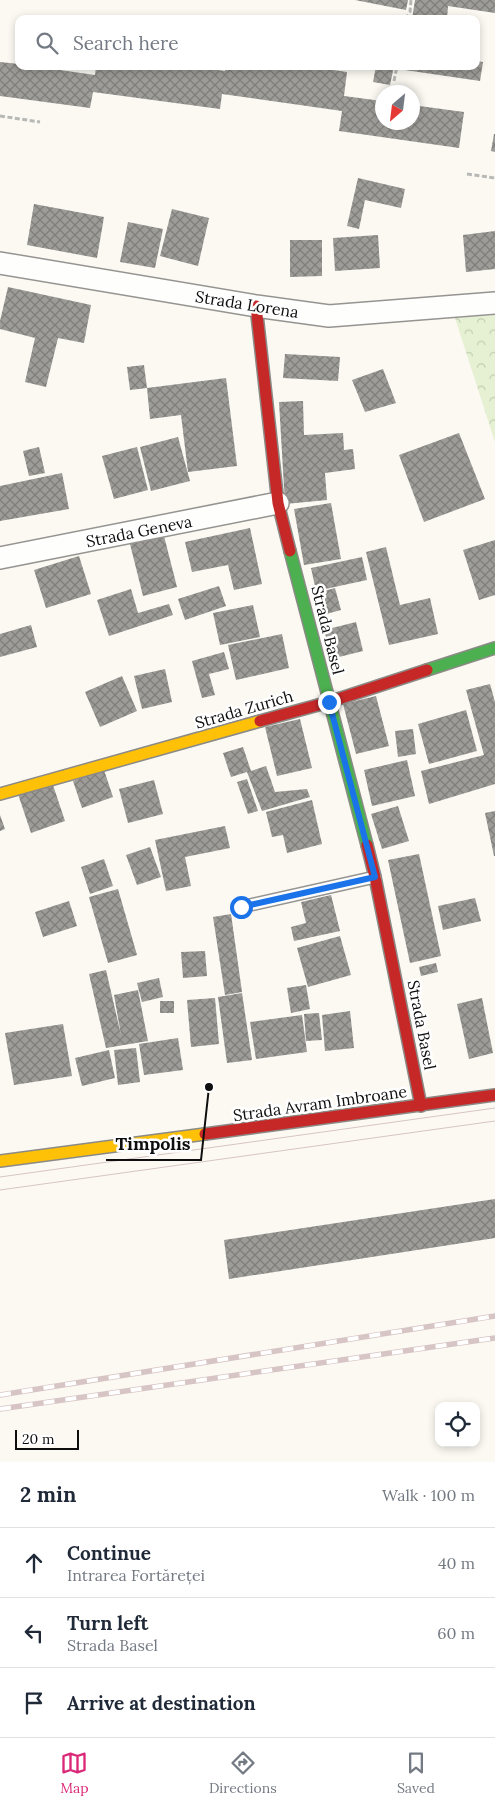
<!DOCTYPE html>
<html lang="en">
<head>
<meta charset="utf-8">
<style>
	:root { --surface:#fff; --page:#f2f2f3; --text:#1f2937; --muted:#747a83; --line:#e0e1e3; --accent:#db2777 }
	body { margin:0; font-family:Lora,serif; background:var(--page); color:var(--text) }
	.controls { position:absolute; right:15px; bottom:15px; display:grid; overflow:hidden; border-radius:10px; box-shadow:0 2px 8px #0003 }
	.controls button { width:45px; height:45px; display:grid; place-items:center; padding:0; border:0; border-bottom:1px solid var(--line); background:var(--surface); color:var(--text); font:25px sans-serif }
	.compass { position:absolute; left:375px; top:85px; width:45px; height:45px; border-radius:50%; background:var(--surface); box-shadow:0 2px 8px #0003; rotate:208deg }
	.scale { position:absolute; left:15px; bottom:12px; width:64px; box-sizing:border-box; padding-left:5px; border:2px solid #0e0e0e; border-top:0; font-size:14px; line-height:18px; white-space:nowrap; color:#0e0e0e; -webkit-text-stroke:4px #fff; paint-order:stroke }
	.stop { position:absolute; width:15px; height:15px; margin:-11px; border:4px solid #1a73e8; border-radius:50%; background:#fff }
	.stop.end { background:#1a73e8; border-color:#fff; box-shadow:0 1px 5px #0008 }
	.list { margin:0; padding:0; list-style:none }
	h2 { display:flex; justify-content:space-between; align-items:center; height:65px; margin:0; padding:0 20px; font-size:21px }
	h2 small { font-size:16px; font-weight:400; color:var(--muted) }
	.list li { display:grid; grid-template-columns:32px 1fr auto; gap:15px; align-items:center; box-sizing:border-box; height:70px; padding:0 20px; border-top:1px solid var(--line) }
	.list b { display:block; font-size:19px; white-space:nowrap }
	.list p { margin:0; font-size:16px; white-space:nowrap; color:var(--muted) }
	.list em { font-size:16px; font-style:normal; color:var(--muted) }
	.icon { flex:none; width:28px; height:28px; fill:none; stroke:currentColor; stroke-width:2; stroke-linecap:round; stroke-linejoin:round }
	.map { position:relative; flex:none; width:495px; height:1462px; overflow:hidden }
	.search { position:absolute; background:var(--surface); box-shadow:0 2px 8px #0003; left:15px; right:15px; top:15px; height:55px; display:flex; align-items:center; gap:12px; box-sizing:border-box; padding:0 18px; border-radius:10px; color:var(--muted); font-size:19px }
	.sheet { height:275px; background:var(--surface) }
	nav { display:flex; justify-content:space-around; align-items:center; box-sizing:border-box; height:70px; border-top:1px solid var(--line); background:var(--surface); font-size:14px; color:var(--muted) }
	nav a { display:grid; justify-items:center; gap:2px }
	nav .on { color:var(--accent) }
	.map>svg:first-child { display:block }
	.park { fill:url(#park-crowns) }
	.building { fill:url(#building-cross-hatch) }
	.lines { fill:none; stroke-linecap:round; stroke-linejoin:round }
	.lane-casing { stroke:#959491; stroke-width:14 }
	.street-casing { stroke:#959491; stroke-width:24 }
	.fast-casing { stroke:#8b8a87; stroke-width:14 }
	.slow-casing { stroke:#8b8a87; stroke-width:14 }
	.jam-casing { stroke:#8b8a87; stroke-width:14 }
	.path { stroke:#b8b8b6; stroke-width:3; stroke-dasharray:5 2.5; stroke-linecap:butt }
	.lane { stroke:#fefefd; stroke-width:11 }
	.street { stroke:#fefefd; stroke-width:21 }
	.fast { stroke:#4caf50; stroke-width:11 }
	.slow { stroke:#ffc107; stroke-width:11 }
	.jam { stroke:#c62828; stroke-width:11 }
	.tram { stroke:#d7c4c5; stroke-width:1 }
	.rail-casing { stroke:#d7c4c5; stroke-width:5.5 }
	.rail { stroke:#fff; stroke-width:4; stroke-dasharray:11; stroke-linecap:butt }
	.route { stroke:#1a73e8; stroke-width:6 }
	.labels { text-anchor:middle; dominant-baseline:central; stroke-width:5; stroke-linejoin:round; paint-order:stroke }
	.street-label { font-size:16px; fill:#0e0e0e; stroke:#fff }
	.leader { fill:none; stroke:#0e0e0e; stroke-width:2 }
	.callout-dot { fill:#0e0e0e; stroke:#fff; stroke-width:2 }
	.callout-label { font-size:18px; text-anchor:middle; font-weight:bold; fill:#0e0e0e; stroke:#fff; stroke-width:5; stroke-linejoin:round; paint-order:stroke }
</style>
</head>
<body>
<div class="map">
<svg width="495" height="1462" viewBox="0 0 495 1462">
	<defs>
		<pattern id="park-crowns" width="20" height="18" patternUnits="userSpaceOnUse" patternTransform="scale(1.25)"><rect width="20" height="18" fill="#e5f1d2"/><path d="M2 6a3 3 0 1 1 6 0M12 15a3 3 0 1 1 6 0" fill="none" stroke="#c3cdb3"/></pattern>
		<pattern id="building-cross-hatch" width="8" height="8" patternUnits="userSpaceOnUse" patternTransform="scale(1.25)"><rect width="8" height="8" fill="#9e9c98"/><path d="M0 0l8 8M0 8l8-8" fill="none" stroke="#7f7e7a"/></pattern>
	</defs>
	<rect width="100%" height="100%" fill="#fbf9f2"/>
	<!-- park -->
	<path class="park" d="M495,315v127l-40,-124z"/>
	<!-- building -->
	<path class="building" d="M355,0h53l-2,10z
		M415,0h80v13l-47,-7 -1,13h-35z
		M476,61l7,1 -3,19 -82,-12 1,-3h77z
		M0,62l19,2v2h13l63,9 1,-9h92l37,5 1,-5h81l40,6 -3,24 38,5v21h30v-17l52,7 -5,36 -120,-17 3,-20 -120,-17 -2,15 -127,-17 -3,16 -90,-12z
		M376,66h18l-4,19 -17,-3z
		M494,134h1v18l-4,-1z
		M358,178l47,11 -4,19 -36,-8 -6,29 -12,-3z
		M34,204l70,13 -7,41 -70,-13z
		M172,209l37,9 -11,48 -38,-10z
		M128,222l35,7 -8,39 -35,-6z
		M495,231v38l-29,3 -3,-37z
		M378,235l2,33 -45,3 -2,-33z
		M290,240h32v36l-32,1z
		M8,287l83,18 -7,38 -26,-5 -12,49 -21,-5 10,-44 -35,-9v-8z
		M285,354l55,3 -2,24 -55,-3z
		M144,365l3,23 79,-10 11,88 -49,6 -7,-57 -31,4 -3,-31 -17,2 -3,-23z
		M383,369l13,34 -31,9 -13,-32z
		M303,401l1,34 39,-2 1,17 9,-1 2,20 -30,4 2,27 -42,4 -6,-102z
		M459,433l26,66 -61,23 -25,-67z
		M178,437l12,44 -39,10 -11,-44z
		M39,447l6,26 -16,3 -6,-25z
		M137,447l11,43 -34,9 -12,-43z
		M62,473l7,36 -69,12v-35z
		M331,503l10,56 -37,6 -10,-56z
		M250,528l12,56 -28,6 -6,-25 -36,7 -7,-30z
		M164,536l13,51 -34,9 -13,-52z
		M495,540v55l-16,5 -16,-50z
		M386,547l14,58 30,-7 8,36 -49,11 -23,-93z
		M79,556l12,38 -45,14 -12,-38z
		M362,557l5,23 -51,11 -5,-23z
		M219,586l7,20 -41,14 -7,-21z
		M335,588l6,22 -22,6 -6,-22z
		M131,589l7,24 31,-9 4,11 -64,21 -12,-36z
		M253,605l7,32 -40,8 -7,-32z
		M356,622l7,29 -32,8 -7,-29z
		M31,625l6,22 -37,10v-23z
		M282,634l7,34 -53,12 -8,-35z
		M224,652l5,17 -20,5 6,21 -13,3 -10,-37z
		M165,669l7,33 -30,7 -8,-33z
		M122,676l15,35 -37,16 -15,-35z
		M490,684l5,18v82l-66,20 -8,-33 63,-16 -18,-65z
		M376,696l13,50 -33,8 -13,-50z
		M466,710l11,41 -48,13 -11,-40z
		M300,719l12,49 -35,8 -12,-49z
		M413,729l3,25 -18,3 -3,-26z
		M243,747l8,24 15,-5 9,26 32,-3 3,8 -48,14 -15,-39 -16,5 -8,-24z
		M407,760l8,36 -43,10 -8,-36z
		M104,770l9,27 -31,11 -9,-27z
		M247,779l11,32 -10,3 -11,-32z
		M154,780l9,34 -35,9 -9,-34z
		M52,782l13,39 -34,12 -13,-39z
		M312,800l10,44 -35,9 -4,-18 -11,2 -6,-25z
		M398,806l11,35 -27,8 -11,-35z
		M495,811v45h-1l-9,-43z
		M0,815l5,14 -5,2z
		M225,826l5,22 -45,9 6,29 -25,5 -11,-51z
		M150,847l11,30 -24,8 -11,-30z
		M419,854l22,102 -31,7 -22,-103z
		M104,859l9,27 -23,8 -9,-27z
		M118,889l19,66 -29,8 -19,-66z
		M331,895l9,36 -46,10 -3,-14 15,-4 -5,-21z
		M475,898l6,23 -38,9 -5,-24z
		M69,901l8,25 -34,11 -8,-25z
		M231,914l11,78 -17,3 -12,-78z
		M340,936l11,39 -43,12 -11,-39z
		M205,951l2,25 -24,2 -2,-26z
		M436,963l2,9 -17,4 -2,-9z
		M106,970l15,65 -7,-40 24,-5 10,51 -42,7 -17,-74z
		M159,978l4,19 -21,5 -5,-19z
		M306,985l4,24 -19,4 -4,-25z
		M242,993l10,67 -25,3 -9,-66z
		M215,998l4,46 -28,3 -4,-47z
		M482,998l11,55 -24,6 -12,-55z
		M160,1001h14v12h-14z
		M350,1011l4,37 -29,3 -3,-36z
		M319,1013l3,27 -16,1 -2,-27z
		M302,1015l5,37 -51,7 -6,-37z
		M63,1024l9,52 -58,9 -9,-52z
		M178,1038l5,32 -39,5 -5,-31z
		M136,1048l4,34 -22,3 -4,-35z
		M109,1050l6,28 -33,8 -7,-28z
		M495,1199v39l-266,41 -5,-39z"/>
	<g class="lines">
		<!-- lane casing -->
		<g class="lane-casing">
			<path id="lane" d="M241,907l134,-30"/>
		</g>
		<!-- street casing -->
		<g class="street-casing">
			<path id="street" d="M0,263l256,43 73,10 166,-13
				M0,558l278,-55"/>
		</g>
		<!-- fast casing -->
		<g class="fast-casing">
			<path id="fast" d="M290,551l77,294
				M427,670l68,-22"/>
		</g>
		<!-- slow casing -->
		<g class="slow-casing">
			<path id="slow" d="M0,794l260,-73
				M0,1161l205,-27"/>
		</g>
		<!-- jam casing -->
		<g class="jam-casing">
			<path id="jam" d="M256,306l22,197 12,48
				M260,721l69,-19 98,-32
				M367,845l8,32 46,229
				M205,1134l290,-39"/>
		</g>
		<!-- path -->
		<path class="path" d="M406,19l4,-7 1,-12
			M394,81l3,-15
			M0,116l40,6
			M467,174l28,4"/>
		<!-- lane -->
		<use href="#lane" class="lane"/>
		<!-- street -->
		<use href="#street" class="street"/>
		<!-- fast -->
		<use href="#fast" class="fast"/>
		<!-- slow -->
		<use href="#slow" class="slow"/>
		<!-- jam -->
		<use href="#jam" class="jam"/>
		<!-- tram -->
		<path class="tram" d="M0,1177l495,-69
			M0,1190l495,-69"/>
		<!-- rail casing -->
		<g class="rail-casing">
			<path id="rail" d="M0,1395l495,-79
				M0,1409l495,-71"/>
		</g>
		<!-- rail -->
		<use href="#rail" class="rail"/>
	</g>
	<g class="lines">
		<!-- route -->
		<path class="route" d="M241,907l134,-30 -46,-175"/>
	</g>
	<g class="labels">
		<!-- street labels -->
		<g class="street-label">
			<text transform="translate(247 304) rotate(9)">Strada Lorena</text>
			<text transform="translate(139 531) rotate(-11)">Strada Geneva</text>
			<text transform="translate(328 630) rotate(76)">Strada Basel</text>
			<text transform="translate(244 709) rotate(-16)">Strada Zurich</text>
			<text transform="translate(422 1025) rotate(79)">Strada Basel</text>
			<text transform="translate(320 1103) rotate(-8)">Strada Avram Imbroane</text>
		</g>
	</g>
	<!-- callouts -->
	<path class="leader" d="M209 1087L201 1160H106"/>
	<circle class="callout-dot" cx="209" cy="1087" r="5"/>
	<g class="callout-label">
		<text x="153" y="1150">Timpolis</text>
	</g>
</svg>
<div class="controls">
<button><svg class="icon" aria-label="locate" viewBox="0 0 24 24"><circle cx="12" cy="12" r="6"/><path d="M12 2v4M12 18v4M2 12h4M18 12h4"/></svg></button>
</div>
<svg class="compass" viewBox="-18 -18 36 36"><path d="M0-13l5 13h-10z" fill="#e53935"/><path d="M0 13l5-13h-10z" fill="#747a83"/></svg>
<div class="scale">20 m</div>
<div class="stop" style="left:241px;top:907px"></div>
<div class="stop end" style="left:329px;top:702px"></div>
<div class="search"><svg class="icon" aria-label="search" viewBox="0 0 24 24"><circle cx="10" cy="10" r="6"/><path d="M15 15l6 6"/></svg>Search here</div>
</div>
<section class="sheet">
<h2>2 min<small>Walk · 100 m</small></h2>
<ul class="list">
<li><svg class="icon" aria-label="ahead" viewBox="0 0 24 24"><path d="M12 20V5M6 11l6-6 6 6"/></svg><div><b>Continue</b><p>Intrarea Fortăreței</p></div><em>40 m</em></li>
<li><svg class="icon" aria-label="left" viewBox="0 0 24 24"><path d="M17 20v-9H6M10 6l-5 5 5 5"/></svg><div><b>Turn left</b><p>Strada Basel</p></div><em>60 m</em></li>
<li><svg class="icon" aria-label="arrive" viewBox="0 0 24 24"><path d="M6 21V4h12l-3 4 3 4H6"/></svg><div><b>Arrive at destination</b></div></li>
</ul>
</section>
<nav>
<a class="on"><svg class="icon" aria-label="map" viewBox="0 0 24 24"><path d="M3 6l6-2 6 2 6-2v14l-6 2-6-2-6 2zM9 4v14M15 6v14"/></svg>Map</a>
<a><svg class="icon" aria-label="directions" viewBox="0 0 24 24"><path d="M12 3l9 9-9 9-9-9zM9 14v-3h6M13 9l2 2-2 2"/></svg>Directions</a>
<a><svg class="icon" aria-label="saved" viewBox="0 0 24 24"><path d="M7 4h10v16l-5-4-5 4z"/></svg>Saved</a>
</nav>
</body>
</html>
